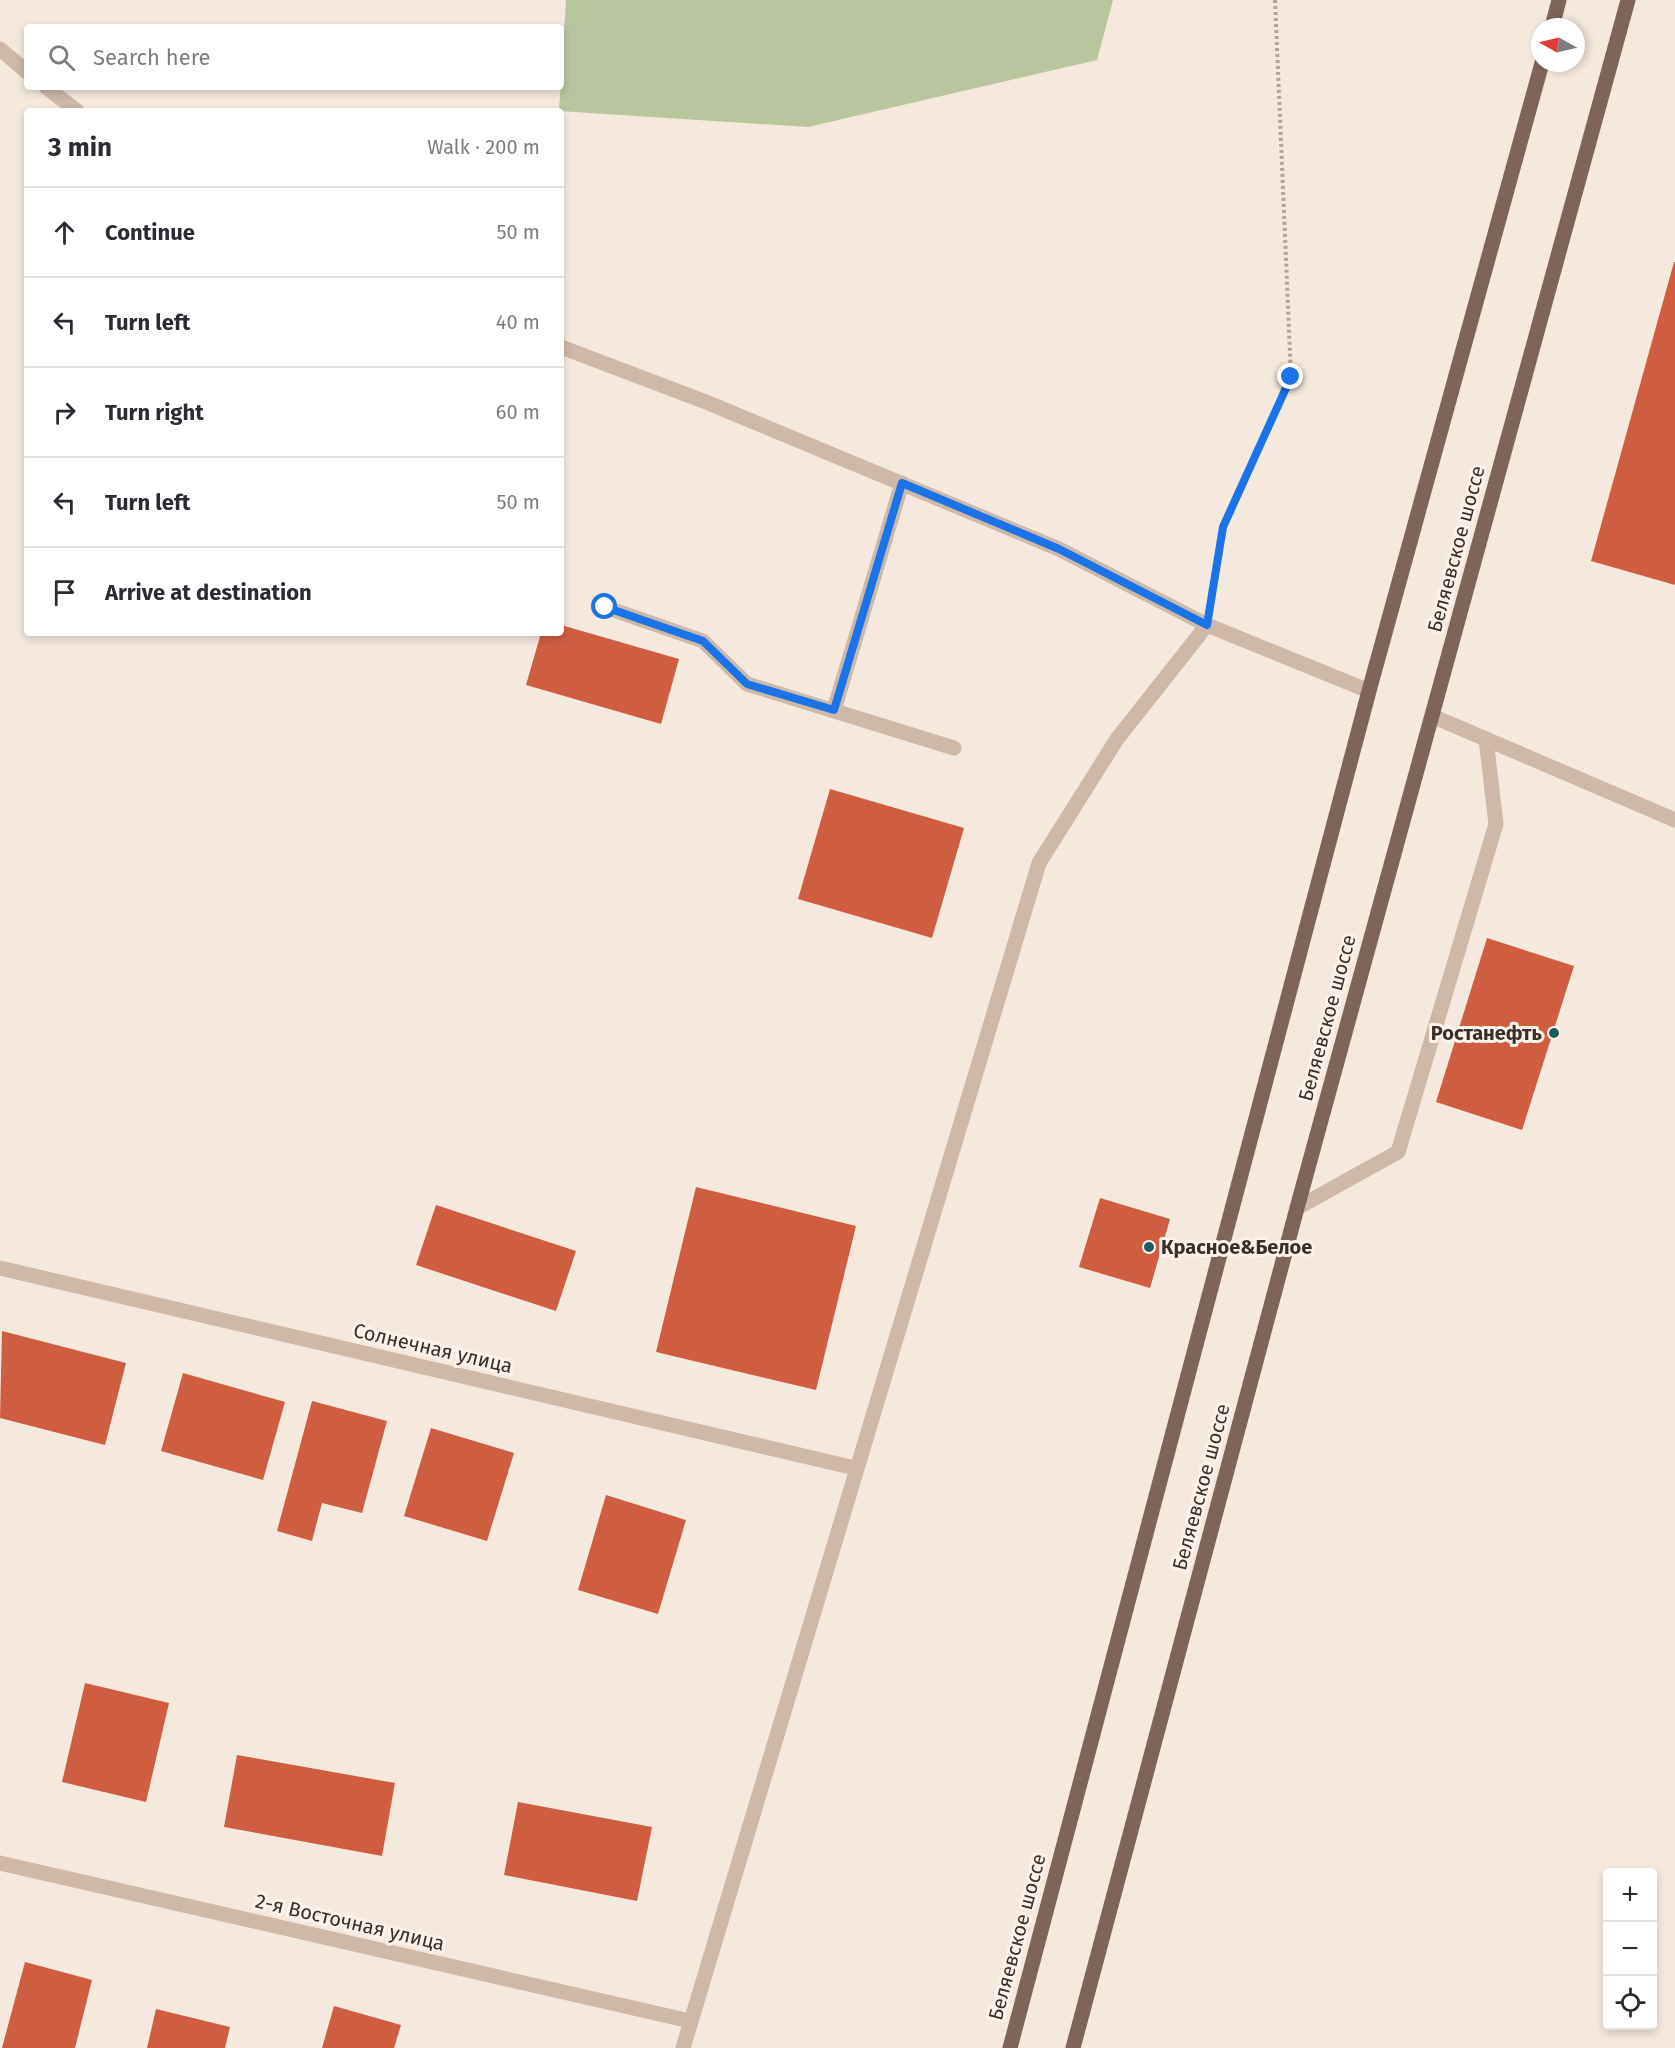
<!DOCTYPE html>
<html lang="en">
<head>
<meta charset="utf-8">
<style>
	:root { --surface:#fff; --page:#f7f7f7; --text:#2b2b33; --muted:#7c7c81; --line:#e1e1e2 }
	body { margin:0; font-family:"Fira Sans",sans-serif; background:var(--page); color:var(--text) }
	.controls { position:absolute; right:18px; bottom:18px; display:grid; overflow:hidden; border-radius:6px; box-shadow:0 3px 9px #0003 }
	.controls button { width:54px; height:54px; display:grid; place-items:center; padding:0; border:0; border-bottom:2px solid var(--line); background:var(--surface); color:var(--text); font:30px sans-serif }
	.compass { position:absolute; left:1531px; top:18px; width:54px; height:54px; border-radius:50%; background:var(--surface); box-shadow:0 3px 9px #0003; rotate:278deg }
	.stop { position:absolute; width:18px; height:18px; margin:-14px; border:4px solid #1a73e8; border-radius:50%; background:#fff }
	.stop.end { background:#1a73e8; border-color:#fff; box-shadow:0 2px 6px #0008 }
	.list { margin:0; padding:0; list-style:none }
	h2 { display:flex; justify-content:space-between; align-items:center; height:78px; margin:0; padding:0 24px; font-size:26px }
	h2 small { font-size:20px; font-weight:400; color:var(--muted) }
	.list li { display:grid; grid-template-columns:39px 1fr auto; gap:18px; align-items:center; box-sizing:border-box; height:90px; padding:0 24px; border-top:2px solid var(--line) }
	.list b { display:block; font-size:22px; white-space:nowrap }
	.list em { font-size:20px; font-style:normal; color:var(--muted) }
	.icon { flex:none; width:33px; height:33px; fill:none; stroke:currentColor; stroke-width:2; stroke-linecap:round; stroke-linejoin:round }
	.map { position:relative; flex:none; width:1675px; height:2048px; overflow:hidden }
	.search { position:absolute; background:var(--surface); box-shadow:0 3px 9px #0003; left:24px; top:24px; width:540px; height:66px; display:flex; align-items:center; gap:15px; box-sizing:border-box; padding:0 21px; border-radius:6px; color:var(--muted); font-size:22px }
	.panel { position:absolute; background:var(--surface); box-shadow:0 3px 9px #0003; left:24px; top:108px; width:540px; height:528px; border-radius:6px }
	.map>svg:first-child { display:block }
	.green { fill:#b9c59c }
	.building { fill:#cf5e41 }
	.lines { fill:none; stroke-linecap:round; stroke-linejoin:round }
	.path { stroke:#baa292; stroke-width:4; stroke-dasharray:3 3; stroke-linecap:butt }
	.lane { stroke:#ceb8a8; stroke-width:15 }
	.street { stroke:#ceb8a8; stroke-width:15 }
	.primary { stroke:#7e6459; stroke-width:15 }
	.route { stroke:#1a73e8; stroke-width:8 }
	.poi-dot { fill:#1b5e60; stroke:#fbf3eb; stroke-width:2 }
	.labels { text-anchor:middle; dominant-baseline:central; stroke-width:6; stroke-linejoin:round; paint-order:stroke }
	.street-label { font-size:20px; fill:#3b2e29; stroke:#fbf3eb }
	.poi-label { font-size:20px; font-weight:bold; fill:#3b2e29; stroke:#fbf3eb; text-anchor:end }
</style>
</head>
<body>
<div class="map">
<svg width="1675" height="2048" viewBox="0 0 1675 2048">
	<rect width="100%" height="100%" fill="#f5e9de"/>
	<!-- green -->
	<path class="green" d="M566,0h547l-16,60 -289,67 -249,-16z"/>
	<!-- building -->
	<path class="building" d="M1674,262h1v323l-84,-24z
		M561,625l118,34 -18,65 -135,-39 15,-52h20z
		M830,789l134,39 -32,110 -134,-39z
		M1487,938l87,28 -52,164 -86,-28z
		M696,1187l160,39 -40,164 -160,-38z
		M1100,1198l70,21 -20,69 -71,-21z
		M436,1205l140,46 -20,60 -140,-46z
		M2,1331l124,32 -21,82 -105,-27z
		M183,1373l102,29 -22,78 -102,-29z
		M312,1401l75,20 -25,92 -40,-10 -10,38 -35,-10z
		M431,1428l83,25 -27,88 -83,-25z
		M606,1495l80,25 -28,94 -80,-24z
		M85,1683l84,20 -23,99 -84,-20z
		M237,1755l158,28 -13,73 -158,-29z
		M518,1802l134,25 -15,74 -133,-26z
		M25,1962l67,18 -17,68h-73z
		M334,2006l67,19 -7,23h-72z
		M156,2009l74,18 -5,21h-78z"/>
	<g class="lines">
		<!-- path -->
		<path class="path" d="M1211,599l12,-72 68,-150 -16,-377"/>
		<!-- lane -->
		<path class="lane" d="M605,607l98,34 44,43 207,64
			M834,710l68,-227
			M1297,1208l101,-56 98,-328 -10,-85"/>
		<!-- street -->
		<path class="street" d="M0,49l27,23
			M46,87l31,24
			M561,347l145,55 353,147 148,76
			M1432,716l243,104
			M0,1268l855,200
			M0,1863l690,158
			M683,2048l356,-1185 78,-124 90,-114 162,66"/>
		<!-- primary -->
		<path class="primary" d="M1552,27l7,-27
			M1010,2048l359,-1357 173,-628
			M1073,2048l224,-840 331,-1208"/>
	</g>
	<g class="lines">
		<!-- route -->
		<path class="route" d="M605,607l98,34 44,43 87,26 68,-227 157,66 148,76 16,-98 68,-150"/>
	</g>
	<!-- markers -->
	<g class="poi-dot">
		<circle cx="1554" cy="1033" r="6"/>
		<circle cx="1149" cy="1247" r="6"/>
	</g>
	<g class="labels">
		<!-- street labels -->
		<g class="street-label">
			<text transform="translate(1456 549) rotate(-75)">Беляевское шоссе</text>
			<text transform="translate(1327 1018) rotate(-75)">Беляевское шоссе</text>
			<text transform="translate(433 1348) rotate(13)">Солнечная улица</text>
			<text transform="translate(1201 1487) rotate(-75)">Беляевское шоссе</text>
			<text transform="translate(350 1922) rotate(13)">2-я Восточная улица</text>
			<text transform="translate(1017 1937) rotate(-75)">Беляевское шоссе</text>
		</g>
		<!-- poi labels -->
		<g class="poi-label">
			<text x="1542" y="1033">Ростанефть</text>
			<text x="1161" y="1247" text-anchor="start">Красное&amp;Белое</text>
		</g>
	</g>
</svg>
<div class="controls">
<button>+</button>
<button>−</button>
<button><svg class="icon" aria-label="locate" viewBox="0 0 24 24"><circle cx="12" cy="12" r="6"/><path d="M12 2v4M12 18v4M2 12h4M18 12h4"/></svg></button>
</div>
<svg class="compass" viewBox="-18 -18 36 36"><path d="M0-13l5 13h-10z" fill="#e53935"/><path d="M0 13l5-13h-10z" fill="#7c7c81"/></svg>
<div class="stop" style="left:605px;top:607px"></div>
<div class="stop end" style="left:1291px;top:377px"></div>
<div class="search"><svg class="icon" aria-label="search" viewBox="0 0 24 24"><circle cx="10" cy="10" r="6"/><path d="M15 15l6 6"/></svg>Search here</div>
<section class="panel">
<h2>3 min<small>Walk · 200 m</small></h2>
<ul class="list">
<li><svg class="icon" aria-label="ahead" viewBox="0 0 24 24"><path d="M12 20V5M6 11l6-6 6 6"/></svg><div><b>Continue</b></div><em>50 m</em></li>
<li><svg class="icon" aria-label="left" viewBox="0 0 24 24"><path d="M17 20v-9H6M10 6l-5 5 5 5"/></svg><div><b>Turn left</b></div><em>40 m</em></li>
<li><svg class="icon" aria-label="right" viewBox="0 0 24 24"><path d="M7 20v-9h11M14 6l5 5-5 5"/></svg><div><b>Turn right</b></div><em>60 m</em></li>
<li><svg class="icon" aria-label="left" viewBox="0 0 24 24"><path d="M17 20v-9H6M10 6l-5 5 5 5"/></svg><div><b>Turn left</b></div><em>50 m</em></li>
<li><svg class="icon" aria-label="arrive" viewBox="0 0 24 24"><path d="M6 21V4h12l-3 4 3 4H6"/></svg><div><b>Arrive at destination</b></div></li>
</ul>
</section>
</div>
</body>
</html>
